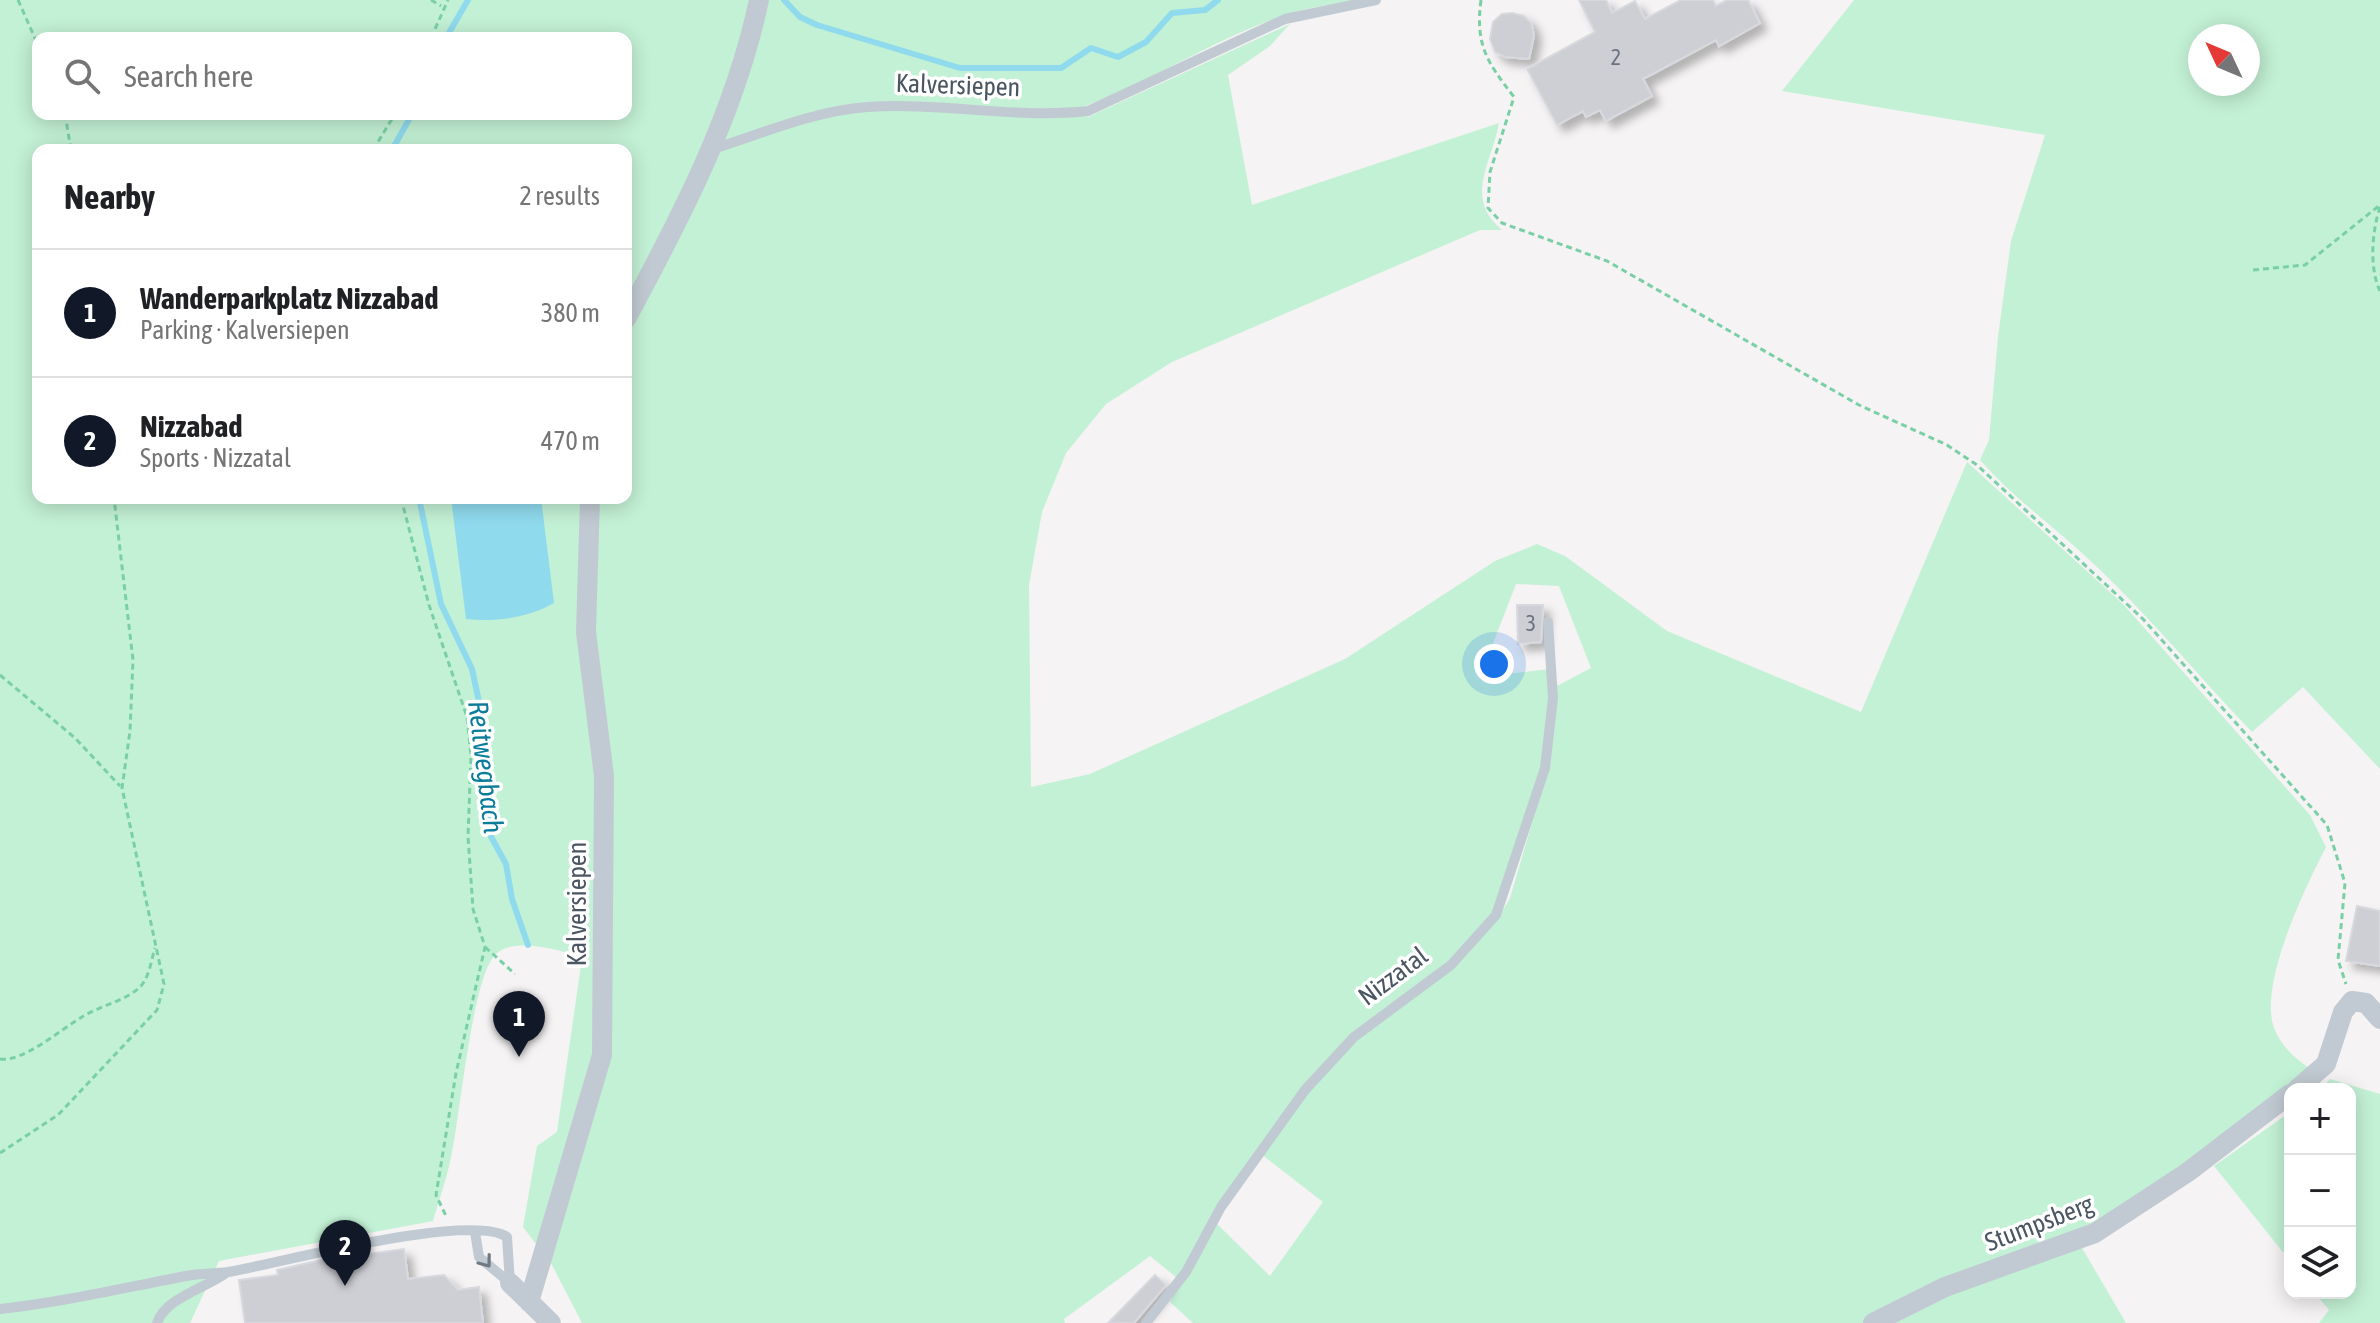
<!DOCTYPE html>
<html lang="en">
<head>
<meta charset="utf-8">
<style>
	:root { --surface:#fff; --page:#f2f2f2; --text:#202124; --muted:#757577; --line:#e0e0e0; --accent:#111827 }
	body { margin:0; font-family:"Asap Condensed",sans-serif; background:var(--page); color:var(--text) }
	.controls { position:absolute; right:24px; bottom:24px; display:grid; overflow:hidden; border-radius:16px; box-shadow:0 4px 20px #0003 }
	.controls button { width:72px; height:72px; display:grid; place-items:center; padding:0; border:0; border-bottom:2px solid var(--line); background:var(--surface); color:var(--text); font:40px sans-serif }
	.compass { position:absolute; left:2188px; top:24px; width:72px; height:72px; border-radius:50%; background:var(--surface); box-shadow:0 4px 20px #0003; rotate:314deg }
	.you { position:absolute; left:1494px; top:664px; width:28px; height:28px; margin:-20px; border:6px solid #fff; border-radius:50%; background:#1a73e8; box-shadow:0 0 0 12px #1a73e833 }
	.badge { display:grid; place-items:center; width:52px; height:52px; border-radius:50%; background:var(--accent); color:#fff; font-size:26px; font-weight:700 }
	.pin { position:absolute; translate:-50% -66px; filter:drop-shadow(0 2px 4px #0008) }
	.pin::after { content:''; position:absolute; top:42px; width:28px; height:24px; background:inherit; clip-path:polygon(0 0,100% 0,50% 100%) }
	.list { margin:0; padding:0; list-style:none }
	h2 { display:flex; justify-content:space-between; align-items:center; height:104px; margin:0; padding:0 32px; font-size:34px }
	h2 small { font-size:26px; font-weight:400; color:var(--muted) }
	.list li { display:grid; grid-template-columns:52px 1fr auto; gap:24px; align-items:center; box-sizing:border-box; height:128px; padding:0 32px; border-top:2px solid var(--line) }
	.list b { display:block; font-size:30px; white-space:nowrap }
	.list p { margin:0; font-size:26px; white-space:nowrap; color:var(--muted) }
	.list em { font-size:26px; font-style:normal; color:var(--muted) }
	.icon { flex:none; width:44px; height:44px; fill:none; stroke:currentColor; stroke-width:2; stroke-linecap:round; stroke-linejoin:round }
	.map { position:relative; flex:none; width:2380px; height:1323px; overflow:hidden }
	.search { position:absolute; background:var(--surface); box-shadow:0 4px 20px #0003; left:32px; top:32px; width:600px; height:88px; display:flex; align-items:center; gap:20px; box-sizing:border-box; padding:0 28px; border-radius:16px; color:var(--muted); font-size:30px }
	.panel { position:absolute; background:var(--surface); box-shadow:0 4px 20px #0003; left:32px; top:144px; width:600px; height:360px; border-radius:16px }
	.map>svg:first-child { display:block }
	.green { fill:#c3f1d5; fill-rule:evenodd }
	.water { fill:#90daee }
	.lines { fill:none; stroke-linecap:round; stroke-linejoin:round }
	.stream { stroke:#90daee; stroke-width:6 }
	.building { fill:#cdcfd5; stroke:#d7d9de; stroke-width:2; filter:url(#shadow) }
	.path { stroke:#7ad0a6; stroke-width:3; stroke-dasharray:6 4; stroke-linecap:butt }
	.lane { stroke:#c1cad2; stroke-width:10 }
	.street { stroke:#c1cad2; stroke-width:20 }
	.oneway { stroke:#6e7983 }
	.labels { text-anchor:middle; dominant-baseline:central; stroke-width:7; stroke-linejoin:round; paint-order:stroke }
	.number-label { font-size:22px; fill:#6b747e }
	.street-label { font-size:26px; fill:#4a5661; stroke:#fff }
	.water-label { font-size:28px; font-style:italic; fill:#0c7c9b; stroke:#fff }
</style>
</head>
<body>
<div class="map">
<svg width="2380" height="1323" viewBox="0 0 2380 1323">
	<defs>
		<filter id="shadow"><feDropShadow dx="7" dy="7" stdDeviation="4" flood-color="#0004"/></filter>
	</defs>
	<rect width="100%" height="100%" fill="#f5f3f3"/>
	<!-- green -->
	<path class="green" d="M0,0h1358c-24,4 -49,7 -72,15 -70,22 -132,66 -201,91l3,11 202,-93 -20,22 -42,29 24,130 247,-82c-7,40 -36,75 3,107h-22l-308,132 -66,42 -40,49 -24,59 -13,73 2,202 59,-13 255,-115 150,-98 42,-17 28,12 102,75 194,81 106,-250 156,142 187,211 16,32c-20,39 -68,137 -52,181 8,21 27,36 46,46l-176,130 -277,119h-674l-23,-21 46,-79 54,53 53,-74 -62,-48 46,-63 48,-52 97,-71 47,-51 11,-19 34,-116 13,-96 34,-18 -32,-82 -43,-2 -36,93 70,-8 1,30 -8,71 -47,140 -33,42 -111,84 -48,53 -127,189 -27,-22 -86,63 1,4h-483l-30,-58 -29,-38 14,-81 20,-14 25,-174c-20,-8 -70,-22 -87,-3 -23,24 -35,162 -44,202 -4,21 -12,43 -18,64l-214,40 -29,62h-190zM38,38h588v76h-588zM38,150h588v348h-588z
		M1854,0h526v769l-77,-82 -51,45c-52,-54 -100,-113 -155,-165 -38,-37 -82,-67 -117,-107l9,-20 9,-103 13,-96 34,-106 -263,-44zM2200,36h48v48h-48z
		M2330,1079l50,15v229h-61l10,-13 -14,-17h35v-204h-30z
		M2290,1112v149l-76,-95z
		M2082,1248l44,75h-239l59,-30z"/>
	<!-- water -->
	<path class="water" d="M451,498h90l13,105c-26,15 -59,19 -88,16z"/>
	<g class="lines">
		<!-- stream -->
		<path class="stream" d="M784,0l16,17 17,8 143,43h101l30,-20 27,9 28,-15 26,-29 33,-3 13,-10
			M446,38l22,-38
			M392,150l20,-36
			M419,498l22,106 31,65 13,61 6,62 -2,41 17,31 6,35 16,46"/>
	</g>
	<!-- building -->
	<path class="building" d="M1579,0h27l6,13 23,-12 10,18 36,-19h32l3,6 11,-6h21l12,23 -41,23 -3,-6 -73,39 9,17 -46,25 -6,-11 -14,7 -3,-6 -26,14 -30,-56 68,-37z
		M1512,13l12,3 7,7 3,12 -5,24 -24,-2 -10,-5 -5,-13 3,-17 9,-8z
		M1517,605h26l-2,37 -23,2z
		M2357,906l23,5v55l-34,-5z
		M404,1249l4,30 36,-4 14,15 21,-3 4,36h-238l-6,-43 39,-5 -1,-5 44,-10z
		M1155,1275l11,10 -32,38h-26z"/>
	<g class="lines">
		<!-- path -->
		<path class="path" d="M18,0l20,45
			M431,0l10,6
			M1481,0c-6,45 6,62 33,97l-24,75 -2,36 14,15 105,38 252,144 88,40 30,20 166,154 184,206 18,58 -7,77 8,24
			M431,38l17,-38
			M65,114l6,36
			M373,150l22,-36
			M2380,207c-8,24 -11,61 0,84
			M2253,270l52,-5 75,-60
			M401,498l28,107 38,112 4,39 -3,80 5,73 12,38 -29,126 -20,122 11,23
			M0,675l75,63 45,48
			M485,947l30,27
			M0,1059c22,4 63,-31 82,-42 18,-11 42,-16 57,-29 10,-9 12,-27 16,-40
			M0,1153l58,-38 99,-105 7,-26 -42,-196 8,-57 3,-71 -19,-162"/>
		<!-- lane -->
		<path class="lane" d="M713,149c50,-16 101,-38 154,-42 74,-5 148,12 221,4l197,-92 91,-19
			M475,1232l4,25 31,26
			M0,1309c63,-7 123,-21 186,-33 14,-3 28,-2 42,-4 52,-9 242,-60 279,-35l3,46
			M157,1323c8,-25 49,-35 69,-50
			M1146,1323l40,-51 35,-65 84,-117 49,-53 97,-72 45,-50 49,-147 8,-70 -5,-76"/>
		<!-- street -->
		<path class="street" d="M626,319c55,-102 109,-205 133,-319
			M2297,1089l29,-25 17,-52 9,-11 14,2 14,16
			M510,1283l41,40
			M529,1302l73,-247 2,-279 -18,-144 4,-134
			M1873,1323l72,-36 150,-54 93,-61 102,-78"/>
	</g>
	<!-- one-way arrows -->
	<defs><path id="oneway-chevron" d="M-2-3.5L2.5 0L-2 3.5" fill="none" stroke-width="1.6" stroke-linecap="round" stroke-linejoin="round" transform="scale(2)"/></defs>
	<use class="oneway" href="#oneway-chevron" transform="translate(486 1262) rotate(53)"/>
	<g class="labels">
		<!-- number labels -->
		<g class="number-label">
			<text x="1616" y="57">2</text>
			<text x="1531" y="623">3</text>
		</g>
		<!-- street labels -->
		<g class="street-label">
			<text transform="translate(958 85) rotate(2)">Kalversiepen</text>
			<text transform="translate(577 904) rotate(-90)">Kalversiepen</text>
			<text transform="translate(1393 976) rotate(-37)">Nizzatal</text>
			<text transform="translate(2039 1223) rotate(-21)">Stumpsberg</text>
		</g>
		<!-- water labels -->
		<g class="water-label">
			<text transform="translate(486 767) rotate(83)">Reitwegbach</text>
		</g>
	</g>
</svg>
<div class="controls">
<button>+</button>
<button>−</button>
<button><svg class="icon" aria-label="layers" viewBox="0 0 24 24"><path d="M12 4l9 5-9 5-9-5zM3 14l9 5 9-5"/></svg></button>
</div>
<svg class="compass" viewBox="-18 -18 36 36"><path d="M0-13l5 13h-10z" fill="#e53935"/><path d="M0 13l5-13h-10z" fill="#757577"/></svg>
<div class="you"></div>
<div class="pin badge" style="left:519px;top:1057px">1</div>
<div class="pin badge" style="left:345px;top:1286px">2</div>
<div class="search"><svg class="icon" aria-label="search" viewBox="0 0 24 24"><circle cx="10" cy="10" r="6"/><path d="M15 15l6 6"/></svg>Search here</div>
<section class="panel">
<h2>Nearby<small>2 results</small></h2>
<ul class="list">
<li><span class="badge">1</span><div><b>Wanderparkplatz Nizzabad</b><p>Parking · Kalversiepen</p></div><em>380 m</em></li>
<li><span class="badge">2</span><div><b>Nizzabad</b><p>Sports · Nizzatal</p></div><em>470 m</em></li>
</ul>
</section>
</div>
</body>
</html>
